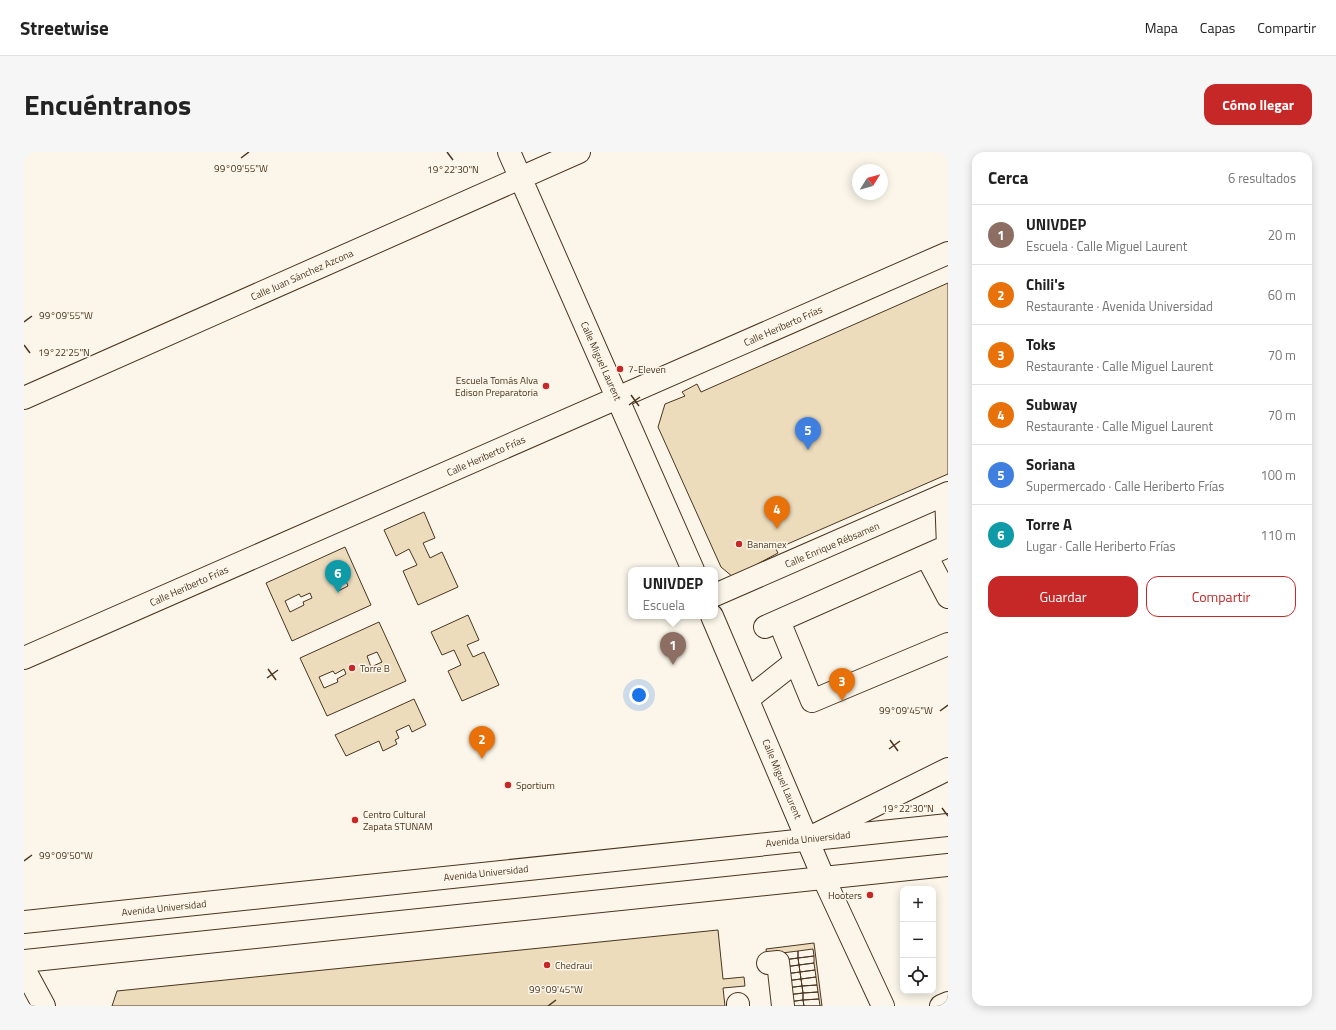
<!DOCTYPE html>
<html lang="es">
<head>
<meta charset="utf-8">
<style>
	:root { --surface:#fff; --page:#f6f6f6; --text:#222; --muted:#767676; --line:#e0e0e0; --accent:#c62828 }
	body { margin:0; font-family:"Titillium Web",sans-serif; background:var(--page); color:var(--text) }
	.controls { position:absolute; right:12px; bottom:12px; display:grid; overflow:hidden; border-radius:8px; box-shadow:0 2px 10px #0003 }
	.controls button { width:36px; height:36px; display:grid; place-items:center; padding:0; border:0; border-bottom:1px solid var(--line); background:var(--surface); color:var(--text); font:20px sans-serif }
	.compass { position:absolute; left:828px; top:12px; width:36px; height:36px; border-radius:50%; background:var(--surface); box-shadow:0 2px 10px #0003; rotate:53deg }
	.you { position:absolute; left:615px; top:543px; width:14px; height:14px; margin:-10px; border:3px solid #fff; border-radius:50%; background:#1a73e8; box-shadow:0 0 0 6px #1a73e833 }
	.badge { display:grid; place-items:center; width:26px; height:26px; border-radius:50%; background:var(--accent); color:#fff; font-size:13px; font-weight:700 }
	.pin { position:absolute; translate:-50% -33px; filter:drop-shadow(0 1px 2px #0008) }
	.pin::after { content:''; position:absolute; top:21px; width:14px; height:12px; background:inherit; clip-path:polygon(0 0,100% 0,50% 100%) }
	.popup { position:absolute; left:604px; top:415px; width:90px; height:52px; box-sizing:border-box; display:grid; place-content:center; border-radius:8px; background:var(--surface); filter:drop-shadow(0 1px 3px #0005); font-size:13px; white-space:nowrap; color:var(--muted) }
	.popup b { font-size:15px; color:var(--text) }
	.popup::after { content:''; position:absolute; left:50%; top:100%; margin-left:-8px; border:8px solid transparent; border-top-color:var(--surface) }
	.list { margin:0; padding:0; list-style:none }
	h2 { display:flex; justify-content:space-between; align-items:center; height:52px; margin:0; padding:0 16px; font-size:17px }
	h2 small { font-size:13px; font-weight:400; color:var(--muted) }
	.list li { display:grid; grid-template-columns:26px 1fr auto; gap:12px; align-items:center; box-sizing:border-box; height:60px; padding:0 16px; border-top:1px solid var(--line) }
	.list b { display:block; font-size:15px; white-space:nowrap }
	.list p { margin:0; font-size:13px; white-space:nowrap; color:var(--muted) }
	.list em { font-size:13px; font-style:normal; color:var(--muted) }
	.actions { display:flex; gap:8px; padding:12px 16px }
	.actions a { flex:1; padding:9px 0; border:1px solid var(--accent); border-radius:12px; text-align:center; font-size:14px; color:var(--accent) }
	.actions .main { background:var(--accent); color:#fff }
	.icon { flex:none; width:22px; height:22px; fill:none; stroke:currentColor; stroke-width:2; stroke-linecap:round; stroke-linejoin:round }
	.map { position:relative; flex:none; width:924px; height:854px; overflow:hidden; border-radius:12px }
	header { display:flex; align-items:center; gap:24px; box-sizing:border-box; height:56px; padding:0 20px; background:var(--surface); border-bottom:1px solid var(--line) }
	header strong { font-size:19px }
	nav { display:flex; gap:22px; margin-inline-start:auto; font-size:14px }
	.intro { display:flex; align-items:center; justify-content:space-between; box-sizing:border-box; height:96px; padding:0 24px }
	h1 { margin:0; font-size:28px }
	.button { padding:10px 18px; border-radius:12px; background:var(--accent); color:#fff; font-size:14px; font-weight:700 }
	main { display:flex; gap:24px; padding:0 24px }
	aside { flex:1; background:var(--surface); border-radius:12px; box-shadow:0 2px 10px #0003 }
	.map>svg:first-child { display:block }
	.building { fill:#ecdcbc; stroke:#4a3520; fill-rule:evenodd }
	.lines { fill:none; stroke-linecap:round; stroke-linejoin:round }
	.minor-casing { stroke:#4a3520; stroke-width:24 }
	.major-casing { stroke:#4a3520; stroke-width:24 }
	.minor { stroke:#fbf6e9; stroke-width:22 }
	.major { stroke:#fbf6e9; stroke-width:22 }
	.ticks { fill:none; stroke:#4a3520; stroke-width:1.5 }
	.poi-dot { fill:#c62828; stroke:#fbf6e9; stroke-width:1.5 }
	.labels { text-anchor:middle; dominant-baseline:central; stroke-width:3; stroke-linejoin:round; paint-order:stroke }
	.street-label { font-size:10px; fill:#4a3520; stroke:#fbf6e9 }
	.poi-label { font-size:10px; fill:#4a3520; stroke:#fbf6e9; text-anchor:start }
	.ticks-label { font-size:10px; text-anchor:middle; fill:#4a3520; stroke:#fbf6e9; stroke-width:3; stroke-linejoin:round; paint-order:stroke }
</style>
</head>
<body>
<header>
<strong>Streetwise</strong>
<nav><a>Mapa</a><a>Capas</a><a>Compartir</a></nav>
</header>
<div class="intro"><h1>Encuéntranos</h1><a class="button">Cómo llegar</a></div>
<main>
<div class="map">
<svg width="924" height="854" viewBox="0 0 924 854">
	<rect width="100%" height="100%" fill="#fbf6e9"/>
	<!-- building -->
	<path class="building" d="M924,131v191l-172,75 2,4 -45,24 -12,-10 -63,-140 7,-23 20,-8 -3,-4 15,-8 4,8z
		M400,360l11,26 -12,5 7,15 12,-6 16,35 -40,18 -15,-34 14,-6 -8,-16 -13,7 -12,-26z
		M321,395l26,58 -79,36 -26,-58zM320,424l4,10 -10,5 -5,-10zM286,441l2,5 -9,4 1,3 -14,7 -5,-11 14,-7 2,3z
		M444,463l11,25 -12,5 6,12 11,-5 15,33 -37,16 -14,-30 13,-6 -7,-15 -12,5 -11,-23z
		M355,470l27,59 -79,35 -27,-58zM353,500l5,10 -11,5 -4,-11zM320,517l2,5 -9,5 1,3 -14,6 -5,-11 14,-6 2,3z
		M390,547l12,26 -14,7 -3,-7 -13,6 3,7 -4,2 2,4 -14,7 -4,-10 -33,15 -11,-21z
		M694,778l5,49 21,-2 1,9 -22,2 2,18h-613l5,-15z
		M790,791l8,63h-49l-7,-57z
		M789,797l1,7 -16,2v-7z
		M774,799v7l-15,2 -1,-7z
		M790,804v7l-15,2 -1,-7z
		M774,806l1,7 -15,2 -1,-7z
		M790,811l1,7 -15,2 -1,-7z
		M775,813l1,7 -15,2 -1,-7z
		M791,818l1,7 -15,2 -1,-7z
		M776,820l1,7 -16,2v-7z
		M792,825l1,8 -15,1 -1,-7z
		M777,827l1,7 -16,2 -1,-7z
		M793,833l1,7 -15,1 -1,-7z
		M778,834l1,7 -16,2 -1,-7z
		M794,840l1,7 -16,1v-7z
		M779,841v7l-15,2 -1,-7z
		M795,847l1,7h-16l-1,-6z
		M779,848l1,6h-15l-1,-4z"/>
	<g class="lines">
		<!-- minor casing -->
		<g class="minor-casing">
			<path id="minor" d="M485,0l184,418
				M0,246l555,-246
				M922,342l2,53
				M903,405l21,40
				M691,443l233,-102
				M688,464l112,263 59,127
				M755,469l33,80 136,-57
				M741,475l183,-81
				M0,506l924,-405
				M724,547l47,-37
				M783,687l141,-70
				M744,811l10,-1 5,44
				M0,817l20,37
				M714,852v2
				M917,854l7,-3"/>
		</g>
		<!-- major casing -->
		<g class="major-casing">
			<path id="major" d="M0,770l924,-97
				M0,809l924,-96"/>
		</g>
		<!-- minor -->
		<use href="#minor" class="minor"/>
		<!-- major -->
		<use href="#major" class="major"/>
	</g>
	<!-- ticks -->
	<path class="ticks" d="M423,0l6,8M217,6l8,-6M0,170l8,-6M0,193l6,8M607,243l8,11M605,253l11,-8M244,517l8,11M243,526l11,-8M916,559l8,-6M866,588l8,11M865,597l11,-8M918,656l6,8M0,709l8,-6M524,854l8,-6"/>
	<!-- markers -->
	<g class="poi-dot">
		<circle cx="596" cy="217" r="4"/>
		<circle cx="522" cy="234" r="4"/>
		<circle cx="715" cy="392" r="4"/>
		<circle cx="328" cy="516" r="4"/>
		<circle cx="484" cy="633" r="4"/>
		<circle cx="331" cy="668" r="4"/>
		<circle cx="846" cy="743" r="4"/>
		<circle cx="523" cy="813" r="4"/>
	</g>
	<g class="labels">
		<!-- street labels -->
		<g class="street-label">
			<text transform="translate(278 123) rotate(-24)">Calle Juan Sánchez Azcona</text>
			<text transform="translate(759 174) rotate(-24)">Calle Heriberto Frías</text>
			<text transform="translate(577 209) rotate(66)">Calle Miguel Laurent</text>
			<text transform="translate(462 304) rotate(-24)">Calle Heriberto Frías</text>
			<text transform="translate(808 393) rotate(-23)">Calle Enrique Rébsamen</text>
			<text transform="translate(165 434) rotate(-24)">Calle Heriberto Frías</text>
			<text transform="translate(758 627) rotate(67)">Calle Miguel Laurent</text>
			<text transform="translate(784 687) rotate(-6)">Avenida Universidad</text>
			<text transform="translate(462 721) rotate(-6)">Avenida Universidad</text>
			<text transform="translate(140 756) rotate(-6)">Avenida Universidad</text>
		</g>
		<!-- poi labels -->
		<g class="poi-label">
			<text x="604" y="217">7-Eleven</text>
			<text x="514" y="228" text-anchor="end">Escuela Tomás Alva<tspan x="514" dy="12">Edison Preparatoria</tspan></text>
			<text x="723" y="392">Banamex</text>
			<text x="336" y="516">Torre B</text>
			<text x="492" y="633">Sportium</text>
			<text x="339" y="662">Centro Cultural<tspan x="339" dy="12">Zapata STUNAM</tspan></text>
			<text x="838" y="743" text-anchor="end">Hooters</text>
			<text x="531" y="813">Chedraui</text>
		</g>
	</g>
	<g class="ticks-label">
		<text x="217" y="20">99°09'55"W</text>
		<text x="429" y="21">19°22'30"N</text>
		<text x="42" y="167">99°09'55"W</text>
		<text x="40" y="204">19°22'25"N</text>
		<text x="882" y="562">99°09'45"W</text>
		<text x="884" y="660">19°22'30"N</text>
		<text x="42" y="707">99°09'50"W</text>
		<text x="532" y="841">99°09'45"W</text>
	</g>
</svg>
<div class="controls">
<button>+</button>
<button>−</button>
<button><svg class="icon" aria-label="locate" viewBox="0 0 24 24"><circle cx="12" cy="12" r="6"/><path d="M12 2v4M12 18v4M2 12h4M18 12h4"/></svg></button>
</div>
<svg class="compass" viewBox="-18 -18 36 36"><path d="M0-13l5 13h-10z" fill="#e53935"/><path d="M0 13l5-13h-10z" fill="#767676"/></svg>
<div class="you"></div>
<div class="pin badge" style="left:649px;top:513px;background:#8d6e63">1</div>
<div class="popup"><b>UNIVDEP</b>Escuela</div>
<div class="pin badge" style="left:458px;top:607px;background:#e8710a">2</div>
<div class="pin badge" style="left:818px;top:549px;background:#e8710a">3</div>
<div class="pin badge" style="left:753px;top:377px;background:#e8710a">4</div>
<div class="pin badge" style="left:784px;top:298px;background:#3f7fe0">5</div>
<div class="pin badge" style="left:314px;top:441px;background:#0f9aa8">6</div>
</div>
<aside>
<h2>Cerca<small>6 resultados</small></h2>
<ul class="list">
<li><span class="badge" style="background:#8d6e63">1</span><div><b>UNIVDEP</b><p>Escuela · Calle Miguel Laurent</p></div><em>20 m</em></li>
<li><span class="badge" style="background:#e8710a">2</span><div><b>Chili's</b><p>Restaurante · Avenida Universidad</p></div><em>60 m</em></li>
<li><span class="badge" style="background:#e8710a">3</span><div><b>Toks</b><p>Restaurante · Calle Miguel Laurent</p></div><em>70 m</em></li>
<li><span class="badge" style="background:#e8710a">4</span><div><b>Subway</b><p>Restaurante · Calle Miguel Laurent</p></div><em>70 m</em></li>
<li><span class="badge" style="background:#3f7fe0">5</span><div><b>Soriana</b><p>Supermercado · Calle Heriberto Frías</p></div><em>100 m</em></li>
<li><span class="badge" style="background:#0f9aa8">6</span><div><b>Torre A</b><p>Lugar · Calle Heriberto Frías</p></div><em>110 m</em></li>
</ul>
<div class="actions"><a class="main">Guardar</a><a>Compartir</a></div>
</aside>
</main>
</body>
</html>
